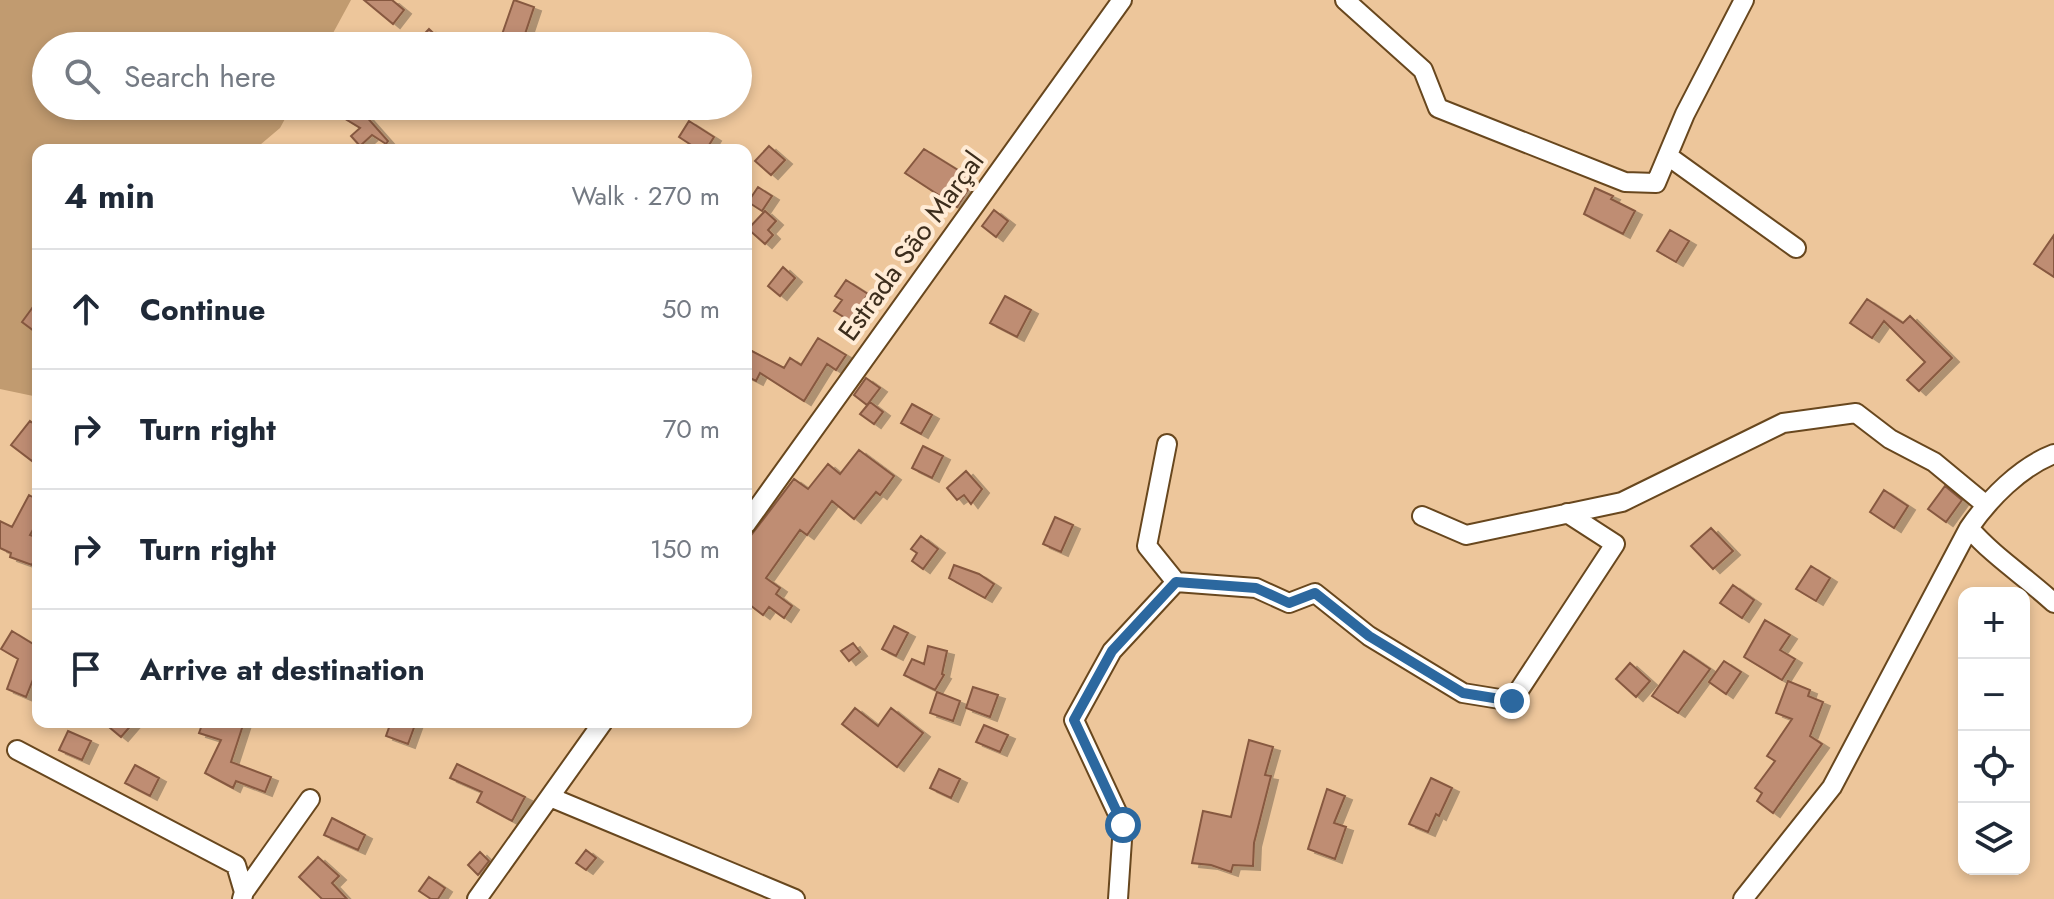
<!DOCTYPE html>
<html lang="en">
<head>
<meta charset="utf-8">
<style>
	:root { --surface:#fff; --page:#f6f6f7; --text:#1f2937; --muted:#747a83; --line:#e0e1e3 }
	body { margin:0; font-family:Jost,sans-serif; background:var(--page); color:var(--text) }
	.controls { position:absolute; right:24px; bottom:24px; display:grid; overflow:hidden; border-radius:16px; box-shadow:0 4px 12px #0003 }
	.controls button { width:72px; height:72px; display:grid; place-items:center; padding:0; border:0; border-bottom:2px solid var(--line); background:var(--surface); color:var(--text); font:40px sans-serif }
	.stop { position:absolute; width:24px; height:24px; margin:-18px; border:6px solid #2c689f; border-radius:50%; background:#fff }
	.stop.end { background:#2c689f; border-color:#fff; box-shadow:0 2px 8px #0008 }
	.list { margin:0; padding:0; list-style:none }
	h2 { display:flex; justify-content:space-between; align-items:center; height:104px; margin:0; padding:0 32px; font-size:34px }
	h2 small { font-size:26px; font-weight:400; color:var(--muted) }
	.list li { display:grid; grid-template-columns:52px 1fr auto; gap:24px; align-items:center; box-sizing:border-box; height:120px; padding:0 32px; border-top:2px solid var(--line) }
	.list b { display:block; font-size:30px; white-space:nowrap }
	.list em { font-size:26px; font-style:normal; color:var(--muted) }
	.icon { flex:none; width:44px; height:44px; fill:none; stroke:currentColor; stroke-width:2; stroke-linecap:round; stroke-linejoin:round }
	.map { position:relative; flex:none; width:2054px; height:899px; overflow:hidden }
	.search { position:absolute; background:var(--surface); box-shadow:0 4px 12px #0003; left:32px; top:32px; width:720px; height:88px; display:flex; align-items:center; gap:20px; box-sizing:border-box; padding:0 28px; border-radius:44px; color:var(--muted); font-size:30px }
	.panel { position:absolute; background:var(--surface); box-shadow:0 4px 12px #0003; left:32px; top:144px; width:720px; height:584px; border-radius:16px }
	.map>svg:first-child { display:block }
	.green { fill:#c19b70 }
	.building { fill:#bf8d73; stroke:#875940; stroke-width:2; filter:url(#shadow) }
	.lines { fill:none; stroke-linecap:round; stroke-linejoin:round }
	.minor-casing { stroke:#68471e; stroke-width:22 }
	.minor { stroke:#fff; stroke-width:18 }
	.route { stroke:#2c689f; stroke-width:10 }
	.labels { text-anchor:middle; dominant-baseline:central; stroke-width:8; stroke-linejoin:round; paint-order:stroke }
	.street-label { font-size:28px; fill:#3c2d1c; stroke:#ffebd5 }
</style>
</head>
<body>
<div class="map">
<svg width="2054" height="899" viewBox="0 0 2054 899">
	<defs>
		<filter id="shadow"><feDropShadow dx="7" dy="4" stdDeviation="0" flood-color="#0004"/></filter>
	</defs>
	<rect width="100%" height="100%" fill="#edc69b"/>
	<!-- green -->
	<path class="green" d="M0,0h351l-25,46h-280v60h246l-12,22 -26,22h-216v247l-38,-8z"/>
	<!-- building -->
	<path class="building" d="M364,0h28l12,10 -11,14z
		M514,0l20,7 -13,39h-23z
		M429,29l18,17h-34z
		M324,106h33l31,35 -2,3 -14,-9 -12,11 -9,-10 9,-8z
		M689,121l25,16 -8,13h-7l-20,-13z
		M769,146l16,14 -14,15 -16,-14z
		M924,149l50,31 -17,27 -52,-34z
		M758,187l14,9 -10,15 -14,-9z
		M1595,188l18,8 -2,3 24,12 -12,23 -39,-20z
		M994,210l14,11 -12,16 -14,-11z
		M765,211l11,10 -8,9 5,5 -8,9 -17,-15z
		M1670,230l19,11 -13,21 -19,-11z
		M2054,235v42l-20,-13z
		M783,267l12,11 -15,18 -12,-10z
		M846,280l22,14 -18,27 -16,-10 8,-11 -7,-4z
		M1005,296l26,14 -14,27 -27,-14z
		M1867,299l36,24 7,-7 42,42 -33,33 -12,-11 18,-18 -41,-41 -12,17 -22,-15z
		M38,300v34l-16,-12z
		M818,338l28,17 -10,15 -9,-6 -23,37 -44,-28 -4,8 -10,-5v-28l38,20 6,-10 11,7z
		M866,378l14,10 -13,17 -13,-10z
		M870,402l13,10 -9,12 -14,-10z
		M912,404l20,11 -11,19 -20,-11z
		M30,421l8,6v26l-6,8 -21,-16z
		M923,446l20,10 -11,22 -20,-10z
		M859,450l35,26 -14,19 -4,-3 -22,27 -22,-18 -25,34 -7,-5 -34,48 14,10 -4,6 16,12 -8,12 -15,-11 -6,8 -17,-13v-60l48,-63 14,10 20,-25 12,10z
		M966,471l16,18 -11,15 -7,-9 -7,5 -10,-12z
		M1945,486l17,14 -16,22 -18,-13z
		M1884,490l24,16 -14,22 -24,-16z
		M29,495l9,5v21l-8,14 8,3v12l-6,15 -22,-8 1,-4 -11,-5v-27l12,6z
		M1055,517l18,8 -12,27 -18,-8z
		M1711,528l22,23 -20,18 -22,-23z
		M921,536l17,13 -15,20 -11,-8 5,-8 -6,-4z
		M954,565l25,9 15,10 -9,14 -36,-20z
		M1811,566l19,12 -14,23 -20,-12z
		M1733,585l21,15 -12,18 -22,-15z
		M1765,620l25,15 -10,15 15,9 -13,21 -38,-23z
		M894,626l14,7 -12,23 -14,-7z
		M12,631l26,16v20l-12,30 -19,-8 11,-30 -17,-10z
		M853,643l7,9 -11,9 -8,-10z
		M928,646l19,5 -5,23 2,1 -9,15 -31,-15 8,-16 12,5z
		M1684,651l26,18 -32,44 -26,-17z
		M1724,661l17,11 -15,22 -17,-12z
		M1630,663l20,18 -14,16 -20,-18z
		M1788,681l22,9 -2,6 15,6 -13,34 12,8 -49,69 -16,-12 5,-8 -7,-5 20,-27 -8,-5 25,-37 -16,-6z
		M973,687l25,8 -8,22 -24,-9z
		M937,692l23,9 -7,20 -23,-8z
		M855,708l23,18 13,-18 32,25 -26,34 -55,-43z
		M103,722h31l-13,15z
		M203,722h41l-13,40 40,15 -6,15 -29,-11 -3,7 -28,-15 16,-33 -22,-7z
		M391,722h25l-8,22 -22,-8z
		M984,725l24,10 -8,17 -24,-10z
		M68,731l23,10 -9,19 -23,-10z
		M1249,740l24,7 -8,28 6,1 -17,67 -1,23 -20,-1 -2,7 -20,-7 -19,-2 11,-52 28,6z
		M457,764l68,33 -13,24 -35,-19 5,-10 -32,-14z
		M135,765l24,13 -9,18 -25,-13z
		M939,769l21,10 -9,19 -21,-10z
		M1431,778l21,10 -13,28 -3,-2 -8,18 -19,-8z
		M1327,789l18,7 -11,27 12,4 -11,32 -27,-10z
		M332,818l33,17 -7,15 -34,-15z
		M586,850l10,8 -10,12 -10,-7z
		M480,852l9,9 -11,14 -10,-10z
		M318,857l21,19 -7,7 15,16h-25l-23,-22z
		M429,877l16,11 -7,11h-7l-12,-8z"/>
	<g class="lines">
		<!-- minor casing -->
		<g class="minor-casing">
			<path id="minor" d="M1345,0l78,70 15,38 187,74 31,1 29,-69 59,-114
				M1668,156l128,92
				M1167,444l-20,102 29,36
				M1422,516l44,19 156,-33 161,-79 73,-10 34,26 44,23 52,43
				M746,524l376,-524
				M1969,528c25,29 57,49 85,75
				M17,750l219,115 8,27 -2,7
				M550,797l245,102
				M244,892l66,-93
				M477,899l126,-177
				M1118,899l5,-74 -49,-105 38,-69 64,-69 80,6 33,15 26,-10 54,43 94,57 49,8 103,-157 -48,-31
				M1743,899l89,-112 137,-259c20,-29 51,-61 85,-74"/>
		</g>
		<!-- minor -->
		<use href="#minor" class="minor"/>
	</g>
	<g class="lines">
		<!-- route -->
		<path class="route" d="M1123,825l-49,-105 38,-69 64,-69 80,6 33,15 26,-10 54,43 94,57 49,8"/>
	</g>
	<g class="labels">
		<!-- street labels -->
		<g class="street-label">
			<text transform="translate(911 246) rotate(-54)">Estrada São Marçal</text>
		</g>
	</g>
</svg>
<div class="controls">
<button>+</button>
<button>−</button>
<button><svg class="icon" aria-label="locate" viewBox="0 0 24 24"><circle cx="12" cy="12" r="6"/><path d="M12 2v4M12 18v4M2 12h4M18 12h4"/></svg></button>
<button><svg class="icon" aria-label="layers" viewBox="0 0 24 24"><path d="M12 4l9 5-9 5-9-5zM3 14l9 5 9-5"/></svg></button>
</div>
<div class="stop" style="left:1123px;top:825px"></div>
<div class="stop end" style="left:1512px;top:701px"></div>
<div class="search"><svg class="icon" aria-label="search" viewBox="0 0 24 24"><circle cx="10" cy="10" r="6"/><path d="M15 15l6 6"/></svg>Search here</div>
<section class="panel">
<h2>4 min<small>Walk · 270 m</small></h2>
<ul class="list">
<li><svg class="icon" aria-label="ahead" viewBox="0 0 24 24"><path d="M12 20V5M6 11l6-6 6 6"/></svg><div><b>Continue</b></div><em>50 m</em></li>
<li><svg class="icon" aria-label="right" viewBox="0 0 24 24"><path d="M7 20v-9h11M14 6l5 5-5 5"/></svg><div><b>Turn right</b></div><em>70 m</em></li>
<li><svg class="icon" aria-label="right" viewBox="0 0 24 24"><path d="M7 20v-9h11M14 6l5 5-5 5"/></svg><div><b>Turn right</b></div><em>150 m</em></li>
<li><svg class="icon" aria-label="arrive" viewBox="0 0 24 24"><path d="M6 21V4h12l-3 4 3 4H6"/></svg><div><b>Arrive at destination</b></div></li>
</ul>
</section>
</div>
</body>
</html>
